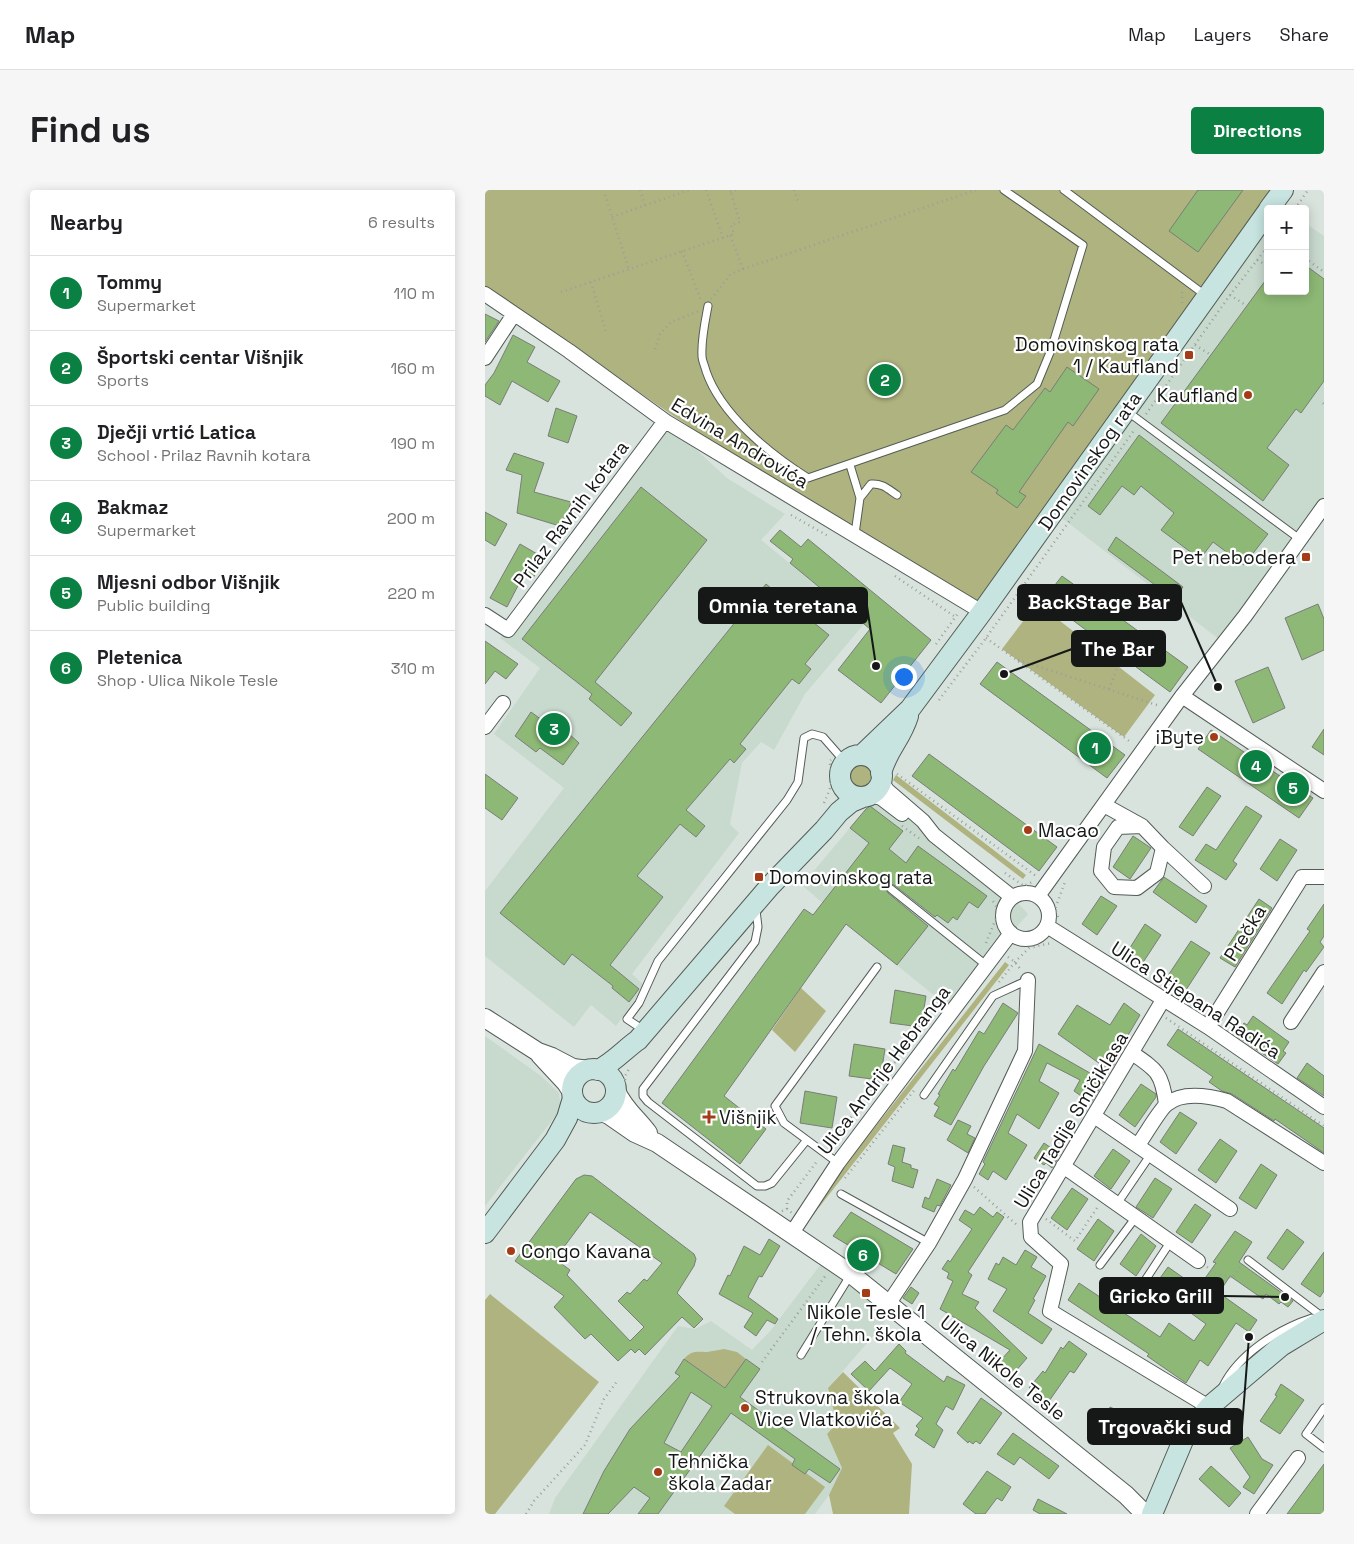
<!DOCTYPE html>
<html lang="en">
<head>
<meta charset="utf-8">
<style>
	:root { --surface:#fff; --page:#f6f6f6; --text:#202124; --muted:#757577; --line:#e0e0e0; --accent:#0b8043 }
	body { margin:0; font-family:"Space Grotesk",sans-serif; background:var(--page); color:var(--text) }
	.controls { position:absolute; right:15px; top:15px; display:grid; overflow:hidden; border-radius:5px; box-shadow:0 2px 12px #0003 }
	.controls button { width:45px; height:45px; display:grid; place-items:center; padding:0; border:0; border-bottom:1px solid var(--line); background:var(--surface); color:var(--text); font:25px sans-serif }
	.you { position:absolute; left:418px; top:486px; width:18px; height:18px; margin:-12px; border:4px solid #fff; border-radius:50%; background:#1a73e8; box-shadow:0 0 0 8px #1a73e833 }
	.badge { display:grid; place-items:center; width:32px; height:32px; border-radius:50%; background:var(--accent); color:#fff; font-size:16px; font-weight:700 }
	.pin { position:absolute; translate:-50% -50%; border:2px solid #fff; box-shadow:0 1px 5px #0006 }
	.list { margin:0; padding:0; list-style:none }
	h2 { display:flex; justify-content:space-between; align-items:center; height:65px; margin:0; padding:0 20px; font-size:21px }
	h2 small { font-size:16px; font-weight:400; color:var(--muted) }
	.list li { display:grid; grid-template-columns:32px 1fr auto; gap:15px; align-items:center; box-sizing:border-box; height:75px; padding:0 20px; border-top:1px solid var(--line) }
	.list b { display:block; font-size:19px; white-space:nowrap }
	.list p { margin:0; font-size:16px; white-space:nowrap; color:var(--muted) }
	.list em { font-size:16px; font-style:normal; color:var(--muted) }
	.map { position:relative; flex:none; width:839px; height:1324px; overflow:hidden; border-radius:5px }
	header { display:flex; align-items:center; gap:30px; box-sizing:border-box; height:70px; padding:0 25px; background:var(--surface); border-bottom:1px solid var(--line) }
	header strong { font-size:24px }
	nav { display:flex; gap:28px; margin-inline-start:auto; font-size:18px }
	.intro { display:flex; align-items:center; justify-content:space-between; box-sizing:border-box; height:120px; padding:0 30px }
	h1 { margin:0; font-size:35px }
	.button { padding:12px 22px; border-radius:5px; background:var(--accent); color:#fff; font-size:18px; font-weight:700 }
	main { display:flex; gap:30px; padding:0 30px }
	aside { flex:1; background:var(--surface); border-radius:5px; box-shadow:0 2px 12px #0003 }
	.map>svg:first-child { display:block }
	.built { fill:#c8d9ce }
	.green { fill:#afb37f }
	.building { fill:#8db875; stroke:#797e77; fill-rule:evenodd }
	.lines { fill:none; stroke-linecap:round; stroke-linejoin:round }
	.service-casing { stroke:#535c56; stroke-width:9 }
	.minor-casing { stroke:#535c56; stroke-width:16 }
	.tertiary-casing { stroke:#535c56; stroke-width:20 }
	.secondary-casing { stroke:#535c56; stroke-width:22 }
	.path { stroke:#98a09b; stroke-width:2.5; stroke-dasharray:1 4; stroke-linecap:butt }
	.service { stroke:#fff; stroke-width:7 }
	.minor { stroke:#fff; stroke-width:14 }
	.tertiary { stroke:#fff; stroke-width:18 }
	.secondary { stroke:#c7e4e0; stroke-width:20 }
	.poi-dot { fill:#a43d17; stroke:#fff; stroke-width:2 }
	.labels { text-anchor:middle; dominant-baseline:central; stroke-width:4.5; stroke-linejoin:round; paint-order:stroke }
	.poi-label { font-size:19px; fill:#151816; stroke:#fff; text-anchor:start }
	.street-label { font-size:19px; fill:#151816; stroke:#fff }
	.leader { fill:none; stroke:#151816; stroke-width:2 }
	.callout-dot { fill:#151816; stroke:#fff; stroke-width:2 }
	.callout { fill:#151816; stroke:#151816; stroke-width:2 }
	.callout-label { font-size:20px; text-anchor:middle; font-weight:bold; fill:#fff }
</style>
</head>
<body>
<header>
<strong>Map</strong>
<nav><a>Map</a><a>Layers</a><a>Share</a></nav>
</header>
<div class="intro"><h1>Find us</h1><a class="button">Directions</a></div>
<main>
<aside>
<h2>Nearby<small>6 results</small></h2>
<ul class="list">
<li><span class="badge">1</span><div><b>Tommy</b><p>Supermarket</p></div><em>110 m</em></li>
<li><span class="badge">2</span><div><b>Športski centar Višnjik</b><p>Sports</p></div><em>160 m</em></li>
<li><span class="badge">3</span><div><b>Dječji vrtić Latica</b><p>School · Prilaz Ravnih kotara</p></div><em>190 m</em></li>
<li><span class="badge">4</span><div><b>Bakmaz</b><p>Supermarket</p></div><em>200 m</em></li>
<li><span class="badge">5</span><div><b>Mjesni odbor Višnjik</b><p>Public building</p></div><em>220 m</em></li>
<li><span class="badge">6</span><div><b>Pletenica</b><p>Shop · Ulica Nikole Tesle</p></div><em>310 m</em></li>
</ul>
</aside>
<div class="map">
<svg width="839" height="1324" viewBox="0 0 839 1324">
	<rect width="100%" height="100%" fill="#d9e3dd"/>
	<!-- built -->
	<path class="built" d="M783,21v80h37v-68l19,13v270l-100,137 -170,-131z
		M180,231l62,57 58,36 -24,26 103,84 -59,70 -31,56 -13,-8 -19,21 -12,61 9,9 -107,141 13,12 -29,40 -25,-21 -17,22 -89,-71v-65l79,-103 -70,-54 46,-66 -40,-30 8,-8z
		M385,605l11,3 39,31 14,6 78,62 16,17 -17,19 -59,77 -101,-82 -49,-43 67,-80z
		M0,846l56,40 18,17 2,16 -76,97z
		M339,1070l65,53 -7,13 -54,62 9,35 -10,11 16,34 -14,27 -14,19h-266l6,-16 123,-172 17,3 16,-8 41,29 19,-20z"/>
	<!-- green -->
	<path class="green" d="M0,0h792l-295,422c-103,-63 -206,-127 -307,-195 -63,-43 -126,-88 -190,-131z
		M552,413l118,92 -31,42 -122,-88z
		M364 586a11 11 0 1 1 22 0a11 11 0 1 1-22 0Z
		M411,585l130,100 -3,4 -130,-99z
		M520,772l4,3 -196,250 -4,-4z
		M316,798l25,23 -31,41 -23,-22z
		M5,1104l109,88 -104,132h-10v-214z
		M239,1159l13,3 9,7 -20,29 -42,-29c8,-9 12,-7 23,-7 6,-1 12,-2 17,-3z
		M358,1182l57,56 -7,5 19,31 -3,50h-76l-4,-19 13,-27 -15,-34 10,-11 -9,-35z
		M283,1255l57,42 -20,27h-70l-11,-8z"/>
	<!-- building -->
	<path class="building" d="M713,0h45l-45,62 -29,-21z
		M820,75l19,14v102l-23,32 -5,-4 -29,39 22,17 -26,36 -102,-78 107,-146v14h37z
		M0,124l14,7 -14,21z
		M28,145l22,12 -8,15 33,19 -12,21 -36,-21 -12,24 -15,-9v-11l9,-12z
		M582,177l32,22 -26,37 -5,-4 -49,70 7,4 -9,12 -21,-15 2,-3 -27,-18 35,-47 7,5 32,-42 5,4z
		M71,218l21,8 -9,27 -20,-7z
		M654,245l129,99 -24,31 -31,-23 -13,17 -39,-29 13,-17 -33,-27 -7,9 -12,-9 -22,29 -12,-9z
		M29,263l30,10 -10,29 37,10 -8,25 -46,-14 5,-38 -16,-5z
		M156,297l66,53 -112,142 37,31 -11,13 -32,-27 3,-5 -70,-55z
		M0,322l22,12 -12,22 -10,-6z
		M295,340l21,17 7,-8 123,101 -50,63 -43,-33 32,-41 -80,-66 3,-4 -23,-18z
		M631,347l67,50 -9,12 -66,-49z
		M35,354l24,14 -12,22 -8,-6 -17,33 -17,-9z
		M577,386l126,91 -18,25 -126,-93z
		M281,394l63,51 -24,29 6,5 -12,15 -7,-5 -52,65 6,5 -12,14 -4,-4 -44,51 19,16 -9,11 -16,-13 -43,52 26,21 -53,68 29,24 -10,13 -17,-14 1,-2 -41,-32 -8,11 -64,-52z
		M833,414l6,15v31l-22,10 -17,-42z
		M0,451l33,23 -12,15 -11,-8 -10,13z
		M512,472l128,93 -18,23 -127,-94z
		M783,477l17,41 -32,15 -18,-42z
		M46,522l23,17 4,-5 21,19 -16,22 -23,-17 -4,4 -21,-16z
		M839,539v26l-12,-8z
		M726,540l102,68 -14,20 -101,-69z
		M444,564l128,93 -18,24 -127,-95z
		M0,584l33,24 -16,22 -17,-12z
		M722,597l14,9 -28,40 -14,-9z
		M385,616l33,25 -14,18 17,14 12,-17 69,50 -9,12 -9,-6 -12,18 -4,-3 -5,6 -11,-8 -2,2 -41,-32 -3,-1 -4,1 -1,4 2,4 40,33 -31,39 -51,-41 -122,172 42,33 -26,35 -78,-61 142,-194 9,6 56,-72 -19,-15 16,-19z
		M761,616l16,10 -29,45 4,3 -11,16 -31,-20 11,-16 10,6z
		M648,646l18,12 -21,31 -17,-12z
		M795,649l17,11 -20,31 -17,-12z
		M679,687l43,29 -11,17 -43,-31z
		M616,706l16,10 -20,29 -15,-11z
		M774,709l13,9 -37,59 -15,-9z
		M839,714v32l-4,6 4,5 -18,25 -2,-2 -22,34 -15,-11 43,-62 -3,-2z
		M660,734l16,11 -19,29 -16,-10z
		M706,751l19,12 -26,40 -19,-13z
		M410,800l31,6 -5,31 -31,-4z
		M518,813l15,10 -34,53 -33,59 -17,-9 5,-9 -5,-3 6,-9 -2,-1 15,-25 2,2 24,-40 5,3z
		M639,813l16,12 -26,44 2,2 -6,10 -52,-37 19,-29 33,20z
		M768,826l36,26 -6,9 3,2 -8,11 -43,-29 9,-12 3,2z
		M693,839l146,99v25l-49,-34 -1,2 -42,-27 -10,-3 -13,-9 4,-5 -46,-32z
		M369,854l31,5 -5,31 -31,-4z
		M554,854l65,37 -13,22 -17,-12 6,-11 -33,-17 -8,18 20,12 -20,36 -22,-15 -9,19 19,12 -21,35 -13,-9 -5,9 -9,-6 6,-10 -2,-2z
		M822,873l17,13v20l-27,-18z
		M656,894l15,10v3l-21,30 -16,-12z
		M320,901l32,6 -5,31 -32,-5z
		M695,922l17,11 -21,31 -16,-12z
		M473,930l13,6 -4,8 8,4 -7,15 -21,-13z
		M735,949l17,12 -21,32 -18,-13z
		M559,953l16,11 -8,14 -6,-5 -2,2 -10,-7z
		M408,955l12,3 -3,14 9,3v3l7,2 -5,18 -21,-7 3,-14 -7,-3z
		M628,959l17,12 -19,28 -17,-13z
		M776,974l16,11 -21,34 -17,-11z
		M99,985l8,1 102,78 2,5 -2,7 -17,27 26,26 -9,9 -12,-11 -37,38 -6,-6 -4,4 -4,-4 -13,12 -27,-27 -6,5 -31,-32 10,-11 -49,-35 61,-82zM105,1022l72,51 -15,18 -3,-2 -14,15 -3,-2 -9,9 26,26 -14,14 -63,-66 3,-5 -15,-11z
		M670,988l17,11 -19,29 -17,-11z
		M452,989l14,6 -11,21 -3,-1 -3,7 -12,-5 3,-10 4,2z
		M587,998l16,11 -21,31 -16,-12z
		M710,1014l16,11 -19,28 -16,-11z
		M495,1017l13,10 4,-5 7,5 -36,55 4,3 -10,19 17,8 -4,6 52,50 -13,15 -14,-12 10,-11 -70,-41 13,-28 -6,-3 2,-5 -7,-4 6,-9 2,2 22,-33 -13,-9 6,-10 9,5z
		M366,1022l62,37 -17,25 -63,-38z
		M613,1029l16,12 -20,30 -17,-12z
		M802,1039l17,13 -21,28 -16,-12z
		M750,1041l17,11 -13,20 54,39 -5,6 -7,-5 -2,2 -13,-10 -3,5 -33,-23 -11,17 38,27 -8,12 -13,-9 -28,43 -8,-6 -14,23 -39,-27 2,-2 -81,-54 11,-17 81,54 9,-14 25,18 12,-17 -36,-26 -7,10 -16,-12 21,-29 30,21 18,-25 -3,-1z
		M656,1044l15,12 -20,30 -16,-12z
		M284,1049l11,7 -18,31 -3,-1 -11,21 30,22 -3,5 -8,-4 -11,16 -12,-9 9,-14 -34,-19 9,-19 2,1 14,-30 16,9z
		M540,1060l12,7 -6,10 15,9 -13,23 2,1 -7,13 24,16 -10,15 -49,-33 14,-22 -19,-10 8,-16 3,2 4,-8 13,8z
		M839,1062v39l-4,6 -19,-13z
		M426,1097l8,6 -7,11 -9,-6z
		M584,1151l18,13 -13,19 -4,-2 -23,33 -18,-16 14,-17 2,2 16,-26 2,2z
		M414,1154l7,7 -1,2 39,29 3,-6 18,9 -12,25 -7,-4 -10,18 7,6 -9,18 -19,-13 4,-6 -3,-3 7,-8 -24,-16 13,-18 -22,-16 -21,23 -18,-17 14,-13 10,10z
		M199,1169l41,29 21,-29 14,10 -20,28 100,72 -10,14 -21,-14 -4,5 -13,-9 3,-6 -64,-46 -73,101h-20l12,-16 -16,-11 -26,27h-25l21,-43 26,-42 50,-53 -5,-3zM206,1202l21,14 -31,46 -17,-9z
		M796,1194l23,16 -24,34 -20,-13 17,-25 -2,-1z
		M496,1208l21,15 -22,31 -4,-3 -3,3 -4,-3 -1,2 -11,-10z
		M625,1217l18,8 -10,23 -19,-8z
		M528,1243l46,33 -10,13 -29,-22 -6,8 -17,-11z
		M763,1247l14,22 11,6 -19,29 -11,-7 7,-10 -20,-29z
		M839,1274v50h-37z
		M726,1276l30,27 -12,14 -30,-28z
		M502,1281l24,16 -9,14 -5,-3 -12,16h-9l-13,-10z
		M553,1309l29,15h-27l-7,-4z"/>
	<g class="lines">
		<!-- service casing -->
		<g class="service-casing">
			<path id="service" d="M579,0l141,105
				M223,116c-3,16 -7,34 -6,50 0,5 3,10 4,15 15,44 64,83 102,107l197,-68 32,-26 14,-34 32,-105 -79,-55
				M643,222l173,128
				M365,275l10,33 -5,36
				M375,308l11,-14c11,-1 17,5 26,11
				M406,699l95,76
				M271,720l2,17 -3,15 -112,147v7l5,6 109,84h8l7,-3 34,-42
				M160,841l-18,-12 12,-16 19,-42 129,-161 11,-18 6,-44 8,-4 11,3 22,25
				M439,905l69,-99 35,-16
				M353,973l-54,-40 -9,-17 102,-139
				M356,1004l88,49
				M632,1014l34,-50
				M763,1070l72,55
				M615,1075l36,-48
				M657,1095l29,-44
				M316,1165l50,-81
				M738,1196c16,-32 55,-57 89,-68
				M839,1218l-18,26 18,14"/>
		</g>
		<!-- minor casing -->
		<g class="minor-casing">
			<path id="minor" d="M0,104l84,57 96,70 317,191
				M0,168l29,-44
				M0,425l23,15 157,-209
				M697,506l142,95
				M0,537l18,-24
				M396,591l6,9 36,31 11,14 78,62
				M385,605l11,3 21,16
				M619,615l38,21 21,22 41,38
				M657,636l-24,1 -14,20 -3,24 13,16 23,1 20,-15 6,-25
				M518 726a23 23 0 1 1 46 0a23 23 0 1 1-46 0Z
				M553,706l144,-200 63,-80 79,-110
				M562,736l161,101 116,80
				M678,810l-133,222 1,15 30,27 -11,47 159,96
				M806,832l33,-50
				M723,837l94,-150h22
				M647,863c25,17 30,20 34,51
				M609,926l136,93
				M653,955c6,-8 22,-36 29,-41 16,-13 42,-8 60,-3l97,62
				M578,976l135,95
				M307,1043l46,-70 173,-230
				M404,1113l40,-60 36,-64 60,-128 3,-71
				M772,1324l41,-56"/>
		</g>
		<!-- tertiary casing -->
		<g class="tertiary-casing">
			<path id="tertiary" d="M0,828l53,34 14,5 21,11 16,2
				M55,865l26,28 6,9
				M131,901c9,19 20,26 32,42
				M116,922l8,3 26,18 22,10 194,131 275,221 19,19"/>
		</g>
		<!-- secondary casing -->
		<g class="secondary-casing">
			<path id="secondary" d="M784,19l14,-19
				M377,565l48,-46 72,-97 286,-401
				M355 586a21 21 0 1 1 42 0a21 21 0 1 1-42 0Z
				M396,583c6,-23 20,-34 27,-57
				M87 901a22 22 0 1 1 44 0a22 22 0 1 1-44 0Z
				M113,880c15,-7 27,-21 40,-30l132,-154 54,-56 15,-18 12,-10 12,-5
				M0,1043l70,-93 12,-22 6,-20
				M667,1324l32,-76 25,-31 72,-61 43,-26"/>
		</g>
		<!-- path -->
		<path class="path" d="M155,0l5,15
			M221,0l17,48
			M309,0l4,12
			M245,2l6,-2
			M120,5l24,74
			M810,19l13,-19
			M127,27l77,-27
			M197,61l19,50
			M820,68l19,14
			M772,70l11,6
			M258,79l233,-79
			M106,92l15,50
			M76,102l173,-58 -3,-9 9,-3 -10,-32
			M745,105l17,11
			M226,109l20,-25 12,-5 -13,-34
			M697,113v-10l2,-4
			M710,155l16,10
			M170,159l5,-15 11,-12 28,-11
			M838,213l1,1
			M661,224l84,-119 38,-49
			M306,325l37,21
			M410,386l62,42
			M501,448l146,105
			M451,454l23,-32
			M533,470l142,46
			M624,499l9,-23
			M454,510l47,-62 149,-209
			M412,584l139,102
			M339,613c6,-14 12,-26 5,-41l2,-2
			M417,636l18,13
			M520,683l19,13 8,-4
			M573,727l-3,-8 10,-27
			M501,753l13,-32 -8,-13
			M523,767l7,5 6,8
			M514,792l16,-20 14,-14 22,-5
			M681,828l158,108
			M140,890v-4l4,-7
			M344,955l82,-103
			M360,988l71,-90
			M489,997l43,38
			M302,1019v-8l31,-41
			M297,1021l5,-2 5,4
			M561,1029l29,22 24,-36
			M722,1077l7,5 18,6 9,-12
			M277,1172l64,-87
			M41,1324l8,-13 51,-56 19,-46 14,-19"/>
		<!-- service -->
		<use href="#service" class="service"/>
		<!-- minor -->
		<use href="#minor" class="minor"/>
		<!-- tertiary -->
		<use href="#tertiary" class="tertiary"/>
		<!-- secondary -->
		<use href="#secondary" class="secondary"/>
	</g>
	<!-- markers -->
	<g class="poi-dot">
		<rect x="699" y="160" width="10" height="10" rx="2.5"/>
		<circle cx="763" cy="205" r="5"/>
		<rect x="816" y="362" width="10" height="10" rx="2.5"/>
		<circle cx="729" cy="547" r="5"/>
		<circle cx="543" cy="640" r="5"/>
		<rect x="269" y="682" width="10" height="10" rx="2.5"/>
		<path d="M221.5 919.5h5v5h5v5h-5v5h-5v-5h-5v-5h5z"/>
		<circle cx="26" cy="1061" r="5"/>
		<rect x="376" y="1098" width="10" height="10" rx="2.5"/>
		<circle cx="260" cy="1218" r="5"/>
		<circle cx="173" cy="1282" r="5"/>
	</g>
	<g class="labels">
		<!-- poi labels -->
		<g class="poi-label">
			<text x="694" y="154" text-anchor="end">Domovinskog rata<tspan x="694" dy="22">1 / Kaufland</tspan></text>
			<text x="753" y="205" text-anchor="end">Kaufland</text>
			<text x="811" y="367" text-anchor="end">Pet nebodera</text>
			<text x="719" y="547" text-anchor="end">iByte</text>
			<text x="553" y="640">Macao</text>
			<text x="284" y="687">Domovinskog rata</text>
			<text x="234" y="927">Višnjik</text>
			<text x="36" y="1061">Congo Kavana</text>
			<text x="381" y="1122" text-anchor="middle">Nikole Tesle 1<tspan x="381" dy="22">/ Tehn. škola</tspan></text>
			<text x="270" y="1207">Strukovna škola<tspan x="270" dy="22">Vice Vlatkovića</tspan></text>
			<text x="183" y="1271">Tehnička<tspan x="183" dy="22">škola Zadar</tspan></text>
		</g>
		<!-- street labels -->
		<g class="street-label">
			<text transform="translate(255 253) rotate(31)">Edvina Androvića</text>
			<text transform="translate(605 271) rotate(-55)">Domovinskog rata</text>
			<text transform="translate(86 324) rotate(-53)">Prilaz Ravnih kotara</text>
			<text transform="translate(760 743) rotate(-58)">Prečka</text>
			<text transform="translate(711 810) rotate(33)">Ulica Stjepana Radića</text>
			<text transform="translate(399 880) rotate(-53)">Ulica Andrije Hebranga</text>
			<text transform="translate(586 930) rotate(-59)">Ulica Tadije Smičiklasa</text>
			<text transform="translate(518 1178) rotate(39)">Ulica Nikole Tesle</text>
		</g>
	</g>
	<!-- callouts -->
	<path class="leader" d="M733 497L696 412M391 476L382 416M519 484L587 459M800 1107L738 1106M764 1147L757 1237"/>
	<g class="callout-dot">
		<circle cx="733" cy="497" r="5"/>
		<circle cx="391" cy="476" r="5"/>
		<circle cx="519" cy="484" r="5"/>
		<circle cx="800" cy="1107" r="5"/>
		<circle cx="764" cy="1147" r="5"/>
	</g>
	<g class="callout">
		<rect x="533" y="395" width="163" height="35" rx="5"/>
		<rect x="214" y="398" width="168" height="35" rx="5"/>
		<rect x="587" y="441" width="93" height="35" rx="5"/>
		<rect x="615" y="1088" width="123" height="35" rx="5"/>
		<rect x="603" y="1219" width="154" height="35" rx="5"/>
	</g>
	<g class="callout-label">
		<text x="614" y="419">BackStage Bar</text>
		<text x="298" y="423">Omnia teretana</text>
		<text x="633" y="466">The Bar</text>
		<text x="676" y="1113">Gricko Grill</text>
		<text x="680" y="1244">Trgovački sud</text>
	</g>
</svg>
<div class="controls">
<button>+</button>
<button>−</button>
</div>
<div class="you"></div>
<div class="pin badge" style="left:610px;top:558px">1</div>
<div class="pin badge" style="left:400px;top:190px">2</div>
<div class="pin badge" style="left:69px;top:539px">3</div>
<div class="pin badge" style="left:771px;top:576px">4</div>
<div class="pin badge" style="left:808px;top:598px">5</div>
<div class="pin badge" style="left:378px;top:1065px">6</div>
</div>
</main>
</body>
</html>
